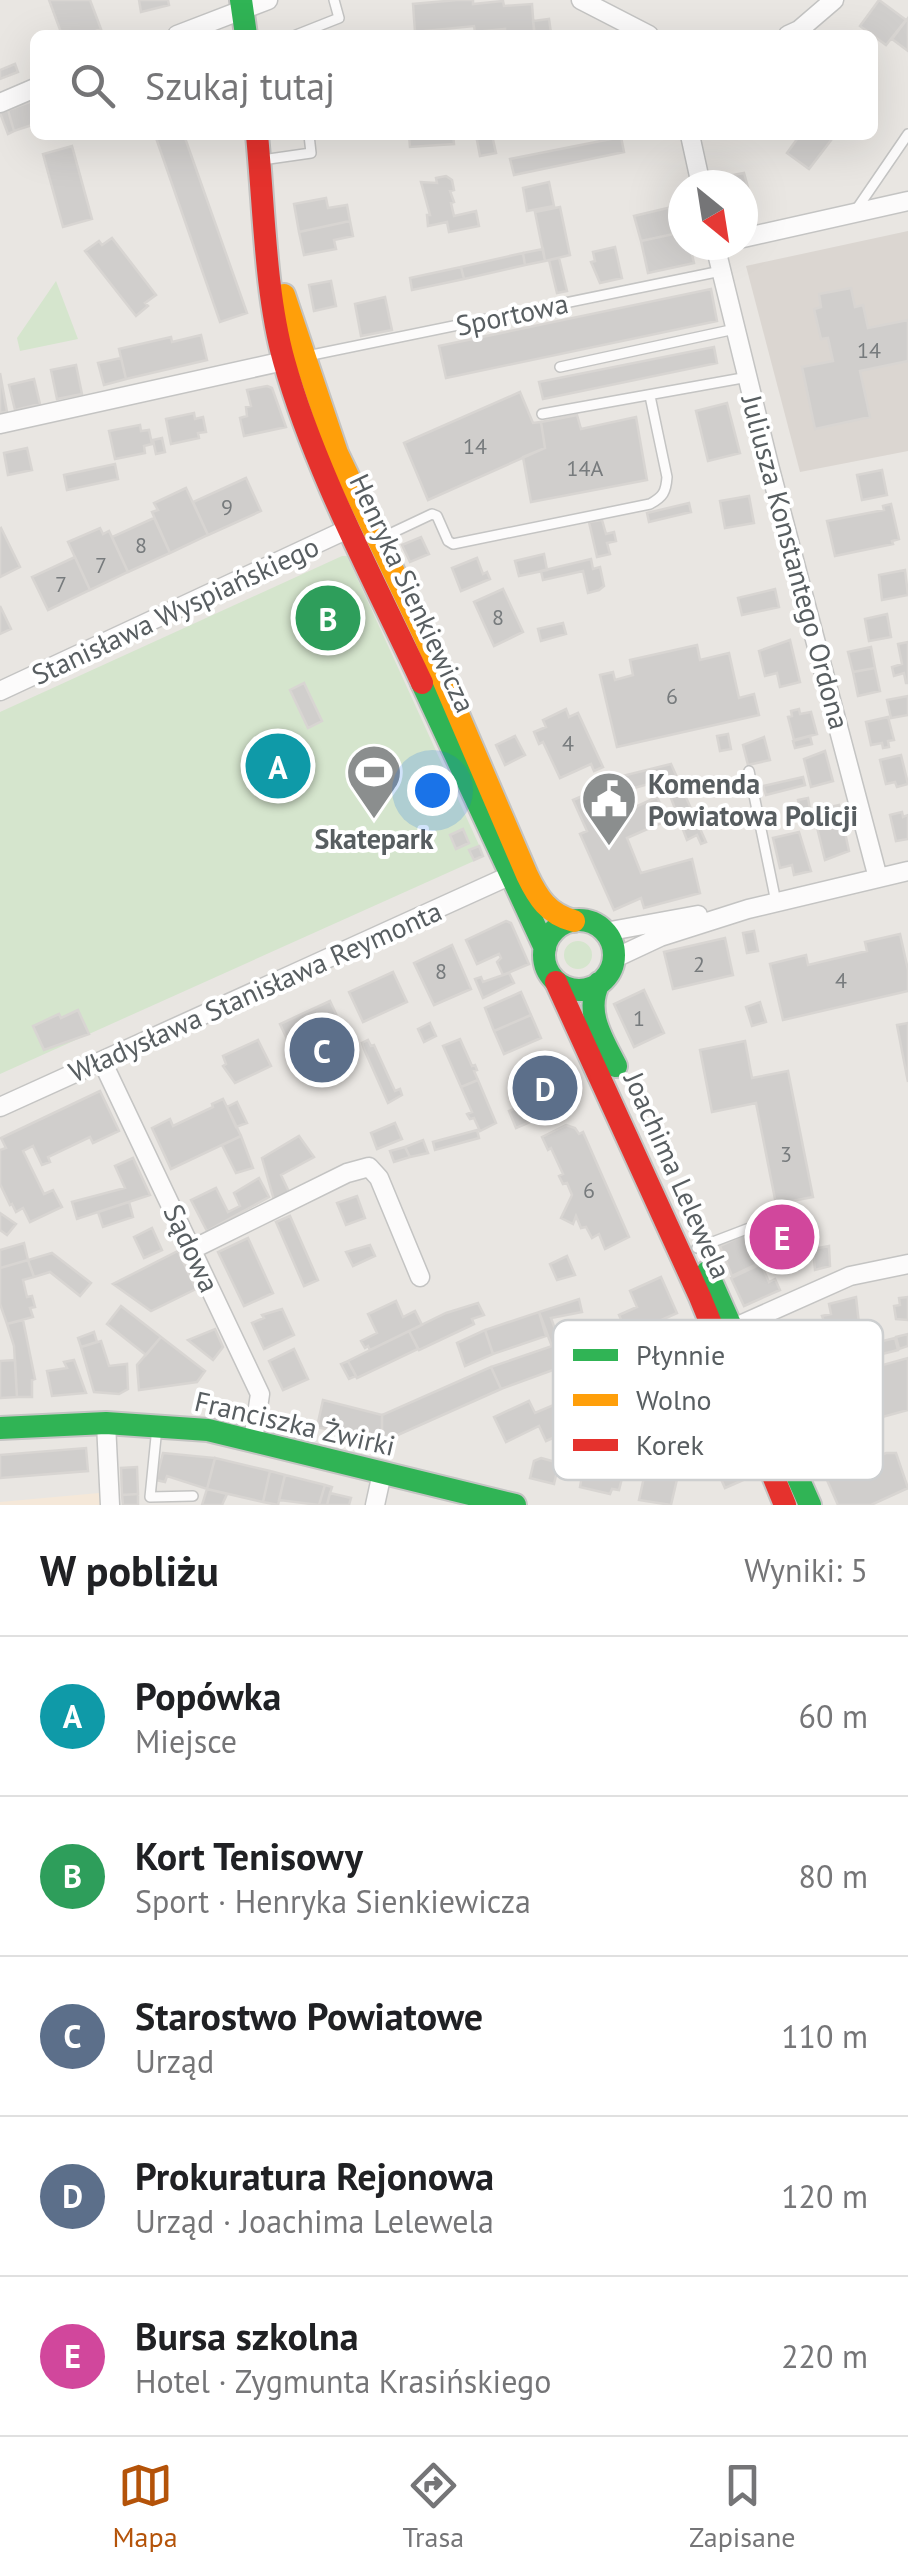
<!DOCTYPE html>
<html lang="pl">
<head>
<meta charset="utf-8">
<style>
	:root { --surface:#fff; --page:#f2f2f2; --text:#202124; --muted:#757577; --line:#e0e0e0; --accent:#b45309 }
	body { margin:0; font-family:"PT Sans",sans-serif; background:var(--page); color:var(--text) }
	.compass { position:absolute; left:668px; top:170px; width:90px; height:90px; border-radius:50%; background:var(--surface); box-shadow:0 10px 40px #0002; rotate:150deg }
	.you { position:absolute; left:432px; top:790px; width:35px; height:35px; margin:-25px; border:8px solid #fff; border-radius:50%; background:#1a73e8; box-shadow:0 0 0 15px #1a73e833 }
	.badge { display:grid; place-items:center; width:65px; height:65px; border-radius:50%; background:var(--accent); color:#fff; font-size:32px; font-weight:700 }
	.pin { position:absolute; translate:-50% -50%; border:5px solid #fff; box-shadow:0 2px 10px #0006 }
	.list { margin:0; padding:0; list-style:none }
	h2 { display:flex; justify-content:space-between; align-items:center; height:130px; margin:0; padding:0 40px; font-size:42px }
	h2 small { font-size:32px; font-weight:400; color:var(--muted) }
	.list li { display:grid; grid-template-columns:65px 1fr auto; gap:30px; align-items:center; box-sizing:border-box; height:160px; padding:0 40px; border-top:2px solid var(--line) }
	.list b { display:block; font-size:38px; white-space:nowrap }
	.list p { margin:0; font-size:32px; white-space:nowrap; color:var(--muted) }
	.list em { font-size:32px; font-style:normal; color:var(--muted) }
	.icon { flex:none; width:55px; height:55px; fill:none; stroke:currentColor; stroke-width:2; stroke-linecap:round; stroke-linejoin:round }
	.map { position:relative; flex:none; width:908px; height:1505px; overflow:hidden }
	.search { position:absolute; background:var(--surface); box-shadow:0 10px 40px #0002; left:30px; right:30px; top:30px; height:110px; display:flex; align-items:center; gap:25px; box-sizing:border-box; padding:0 35px; border-radius:15px; color:var(--muted); font-size:38px }
	.sheet { height:930px; background:var(--surface) }
	nav { display:flex; justify-content:space-around; align-items:center; box-sizing:border-box; height:140px; border-top:2px solid var(--line); background:var(--surface); font-size:28px; color:var(--muted) }
	nav a { display:grid; justify-items:center; gap:5px }
	nav .on { color:var(--accent) }
	.map>svg:first-child { display:block }
	.commercial { fill:#f5e8d9 }
	.education { fill:#dbd6d1 }
	.green { fill:#d5e5cd }
	.building { fill:#d0cecc; stroke:#d8d5d2; stroke-width:2.5 }
	.lines { fill:none; stroke-linecap:round; stroke-linejoin:round }
	.lane-casing { stroke:#c4c4c3; stroke-width:12 }
	.street-casing { stroke:#c4c4c3; stroke-width:21 }
	.fast-casing { stroke:#c4c4c3; stroke-width:26 }
	.slow-casing { stroke:#c4c4c3; stroke-width:26 }
	.jam-casing { stroke:#c4c4c3; stroke-width:26 }
	.lane { stroke:#fcfbfb; stroke-width:9 }
	.street { stroke:#fcfbfb; stroke-width:18 }
	.fast { stroke:#30b455; stroke-width:22 }
	.slow { stroke:#ff9f0a; stroke-width:22 }
	.jam { stroke:#e5322d; stroke-width:22 }
	.labels { text-anchor:middle; dominant-baseline:central; stroke-width:8; stroke-linejoin:round; paint-order:stroke }
	.number-label { font-size:22px; fill:#777b7d }
	.street-label { font-size:28px; fill:#585e61; stroke:#fff }
	.poi-label { font-size:28px; font-weight:bold; fill:#585e61; stroke:#fff; text-anchor:start }
	.key { fill:#fff; stroke:#cdcfd0; stroke-width:2.5 }
	.key-label { font-size:28px; fill:#585e61 }
</style>
</head>
<body>
<div class="map">
<svg width="908" height="1505" viewBox="0 0 908 1505">
	<rect width="100%" height="100%" fill="#e9e6e2"/>
	<!-- commercial -->
	<path class="commercial" d="M110,1492v13h-110v-3z"/>
	<!-- education -->
	<path class="education" d="M908,231v220l-108,21 -54,-206z"/>
	<!-- green -->
	<path class="green" d="M56,281l22,58 -58,12 -3,-13z
		M342,556h5l132,289 -10,5 5,11 -474,213v-362z
		M564 955a14 14 0 1 1 28 0a14 14 0 1 1-28 0Z"/>
	<!-- building -->
	<path class="building" d="M49,0h41l11,29 -16,6h-23z
		M139,0h29l1,5 -28,7z
		M457,0h16v4l30,-3 1,5 28,-2 2,27 -29,3v-5l-30,3 -1,-6 -59,6 -2,-28z
		M879,0l27,20 -20,25 -26,-19z
		M908,18v33l-16,-12z
		M549,19l2,14 -16,2 -2,-14z
		M15,64l3,8 -18,7v-9z
		M35,100v24l-21,7 -6,-21z
		M8,110l6,21 -6,3 -8,-21z
		M155,135h29l63,178 -27,9z
		M409,135h44l1,9 -44,3z
		M476,135h16l4,18 -16,3z
		M800,135h35l-26,34 -22,-16z
		M621,137l3,15 -110,23 -4,-16z
		M72,146l20,73 -29,8 -20,-73z
		M744,173l5,18 -6,2v-8h-12l-3,-9z
		M446,176l6,4 2,10 -4,1 4,11 -3,1 3,13 22,-5 3,15 -30,6 -2,-10 -19,4 -1,-11h3l-9,-33 16,1 -1,-5z
		M549,182l5,24 -27,5 -4,-23z
		M326,198l2,10 19,-3 3,16 -51,11 -5,-28z
		M680,205l3,27 -42,9 -7,-25z
		M560,207l10,48 -25,6 -10,-49z
		M350,221l3,15 -19,4 2,9 -32,6 -5,-23z
		M683,232v13h7l4,18 -46,10 -7,-32z
		M112,238l44,57 -11,8 3,3 -12,10 -51,-65 14,-10 3,4z
		M615,247l7,31 -22,5 -9,-21 4,-1 -2,-9z
		M543,249l2,12 -20,4 -2,-12z
		M523,253l2,12 -61,14 -3,-12z
		M559,258l8,33 -10,2 -8,-33z
		M461,267l3,12 -52,11 -2,-12z
		M331,281l5,25 -22,5 -5,-26z
		M851,288l4,19 8,-2 5,23 40,-8v41l-48,10 10,46 -55,12 -13,-62 31,-6 -5,-23 -7,1 -7,-30 7,-2 -2,-13z
		M711,289l6,32 -271,57 -7,-32z
		M385,297l7,33 -31,6 -6,-32z
		M201,335l6,25 -81,19 -7,-30 52,-12 1,5z
		M714,347l3,16 -174,36 -4,-17z
		M121,358l5,21 -22,6 -6,-22z
		M76,365l6,29 -25,5 -6,-29z
		M0,373l7,39 -7,1z
		M34,379l6,25 -25,6 -6,-25z
		M267,386l5,2 14,39 -42,9 -4,-18 7,-2 -1,-9 5,-1 -4,-16z
		M520,392l13,31 8,-1 4,26 -117,52 -24,-57z
		M727,403l13,50 -32,8 -12,-50z
		M194,413l1,6 8,-2 3,15 -8,1 1,5 -28,6 -5,-25z
		M577,415l4,14 55,-12 11,63 -116,22 -8,-45 22,-9 -4,-26z
		M140,425l1,6 8,-1 3,14 -8,2 1,7 -30,6 -6,-28z
		M162,438l3,14 -9,2 -3,-14z
		M27,448l5,22 -24,5 -4,-22z
		M115,464l3,15 -51,11 -3,-15z
		M882,470l5,25 -25,5 -5,-25z
		M246,478l15,33 -53,24 -15,-33z
		M186,488l22,47 -38,18 -18,-41 6,-2 -4,-7z
		M749,496l5,27 -29,5 -5,-27z
		M689,503l2,9 -42,10 -2,-9z
		M891,504l8,35 -7,2 1,3 -58,12 -8,-35 57,-11 -1,-4z
		M154,518l16,35 -42,19 -16,-35z
		M602,520l4,14 8,-2 2,9 -9,2 3,11 -13,3 -8,-35z
		M1,528l19,39 -20,10v-48z
		M100,528l3,6 6,-3 19,41 -38,18 -22,-48z
		M421,537l8,17 -19,8 -8,-17z
		M544,554l3,16 -28,6 -4,-15z
		M75,557l15,33 -42,20 -16,-33z
		M477,558l6,16 4,-2 3,7 -29,12 -9,-23z
		M591,559l2,10 7,-2 4,19 -5,4 -11,3 -5,-22 -40,9 -2,-9z
		M905,570l3,25 -26,5 -3,-25z
		M503,589l20,43 -29,14 -20,-44z
		M775,589l4,18 -37,8 -4,-17z
		M0,606l11,23 -11,5z
		M887,614l4,23 -22,4 -4,-22z
		M563,623l3,11 -25,7 -3,-12z
		M790,640l10,42 -20,5 -3,-14 -12,3 -6,-25z
		M908,642v41h-2l-2,-10 -10,3 -2,-9 10,-3 -4,-20z
		M697,645l3,15 29,-7 10,45 15,-4 5,21 -142,32 -17,-72 13,-3 2,8 18,-5 -3,-15z
		M871,647l4,21 -22,4 -5,-20z
		M875,668l5,23 -22,5 -5,-24z
		M304,683l18,38 -14,7 -18,-38z
		M908,696v19l-17,3 -4,-18z
		M566,709l3,8 9,-4 25,54 -9,4 -3,-7 -31,14 -17,-36 -4,2 -5,-12 12,-5 -3,-7z
		M799,709l1,5 11,-2 6,22 -23,6 -6,-23 4,-1 -1,-5z
		M888,717l6,23 -6,1 1,6 -6,1 -1,-5 -11,2 -5,-23z
		M728,734l3,15 -11,2 -3,-15z
		M515,736l10,19 -20,10 -9,-20z
		M810,736l2,8 -17,4 -2,-7z
		M764,737l6,23 -22,5 -5,-20z
		M289,744l13,29 -35,15 -12,-30z
		M825,751l8,30 -22,6 -7,-28z
		M901,755l7,29 -11,3 -2,-5 -9,2 -6,-24z
		M671,764l31,69 4,9 -5,2 -4,-9 -10,5 -21,-55 -12,4 -2,-6 -32,9 -6,-14z
		M803,777l2,8 -39,10 -3,-9z
		M604,787l12,29 41,-19 11,23 -41,18 14,35 51,-14 8,34 -56,15 -3,-10 -27,12 -34,-76 7,-3 -14,-31z
		M808,798l3,16 -10,2 -3,-16z
		M839,805l10,46 -24,9 -12,-49z
		M902,812l1,5 5,-2v24l-12,2 -6,-26z
		M463,829l6,14 -13,6 -6,-14z
		M799,832l12,39 -17,4 -2,-10 -12,3 -7,-30z
		M479,846l4,10 -9,4 -5,-10z
		M506,921l5,2 18,41 -26,11 -6,-13 4,-4 -2,-4 -22,10 -11,-24z
		M754,931l4,20 -11,2 -4,-20z
		M900,934l8,36v21l-125,29 -13,-56 36,-9 2,10 59,-14 -2,-9z
		M725,938l8,37 -60,14 -9,-37z
		M452,945l19,44 -37,16 -20,-42z
		M393,972l14,30 -44,20 -14,-30z
		M509,973l5,10 -31,15 -8,-19 6,-2 2,5z
		M644,990l20,43 -30,14 -20,-43z
		M521,992l10,23 -37,16 -9,-23z
		M330,1001l7,15 -7,3 20,42 -38,18 -20,-42 -5,2 -7,-15z
		M760,1002l6,20 -14,4 -6,-19z
		M78,1010l11,24 -45,16 -11,-24 26,-12 2,4z
		M531,1015l10,23 -37,16 -10,-23z
		M430,1023l6,13 -12,6 -6,-13z
		M908,1023v59l-11,-57z
		M460,1039l12,27 3,-1 2,5 -3,1 4,9 -17,7 -18,-41z
		M258,1040l13,26 -36,17 -12,-17 3,-2 -3,-8z
		M368,1040l3,6 3,-1 21,46 5,-2 2,6 -14,8 -24,-54 -2,-6z
		M745,1041l7,37 36,-7 25,126 -37,7 -20,-101 -44,9 -12,-62z
		M549,1059l20,46 -53,23 -7,-17 12,-5 2,5 14,-6 -15,-34z
		M478,1080l18,43 -16,8 -6,-13 -4,1 -3,-5 5,-2 -11,-25z
		M100,1091l19,40 -26,12 -3,-6 -42,20 2,5 -8,3 -9,-19 -10,5 21,43 9,-4 9,17 -32,15 -7,-14 -7,4 -4,-8 -2,1 -10,-21v-34l6,-2 -5,-10z
		M223,1099l18,37 -70,33 -19,-41 18,-9 3,7 40,-19 -1,-3z
		M237,1102l10,21 -11,4 -9,-20z
		M395,1123l7,16 -25,10 -6,-16z
		M566,1125l9,3 4,6 4,-2 46,105 -24,12 -6,-15 -7,4 -6,-11 -5,1 -5,-12 -3,8 -12,-6 11,-23 -5,-12 -4,1 -4,-8 4,-2 -12,-26 -3,2 -6,-13z
		M477,1130l2,8 -44,12 -2,-8z
		M241,1136l12,32 -17,5 -14,-28z
		M299,1136l15,21 -33,18 8,17 -15,8 -12,-42z
		M423,1140l5,13 -18,4 -5,-10z
		M405,1147l5,10 -16,5 -4,-11z
		M133,1158l17,37 -73,24 -5,-17 53,-14 -10,-22z
		M259,1178l10,19 -62,34 -16,-31 25,-12 12,24 12,-6 -6,-13z
		M357,1196l8,22 -19,7 -9,-22z
		M129,1202l4,15 -30,10 -5,-15z
		M0,1213l16,11 -9,11 -7,-5z
		M290,1216l28,64 -14,6 -28,-64z
		M789,1226l6,28 -32,7 -31,15 -12,-30 25,-12z
		M152,1228l10,22 -18,8 -10,-21z
		M248,1238l25,55 -29,13 -26,-54z
		M24,1243l4,17 -28,8v-18z
		M370,1245l5,11 -22,10 -7,-14z
		M829,1246l1,20 -15,4 -2,-21z
		M178,1251l18,38 -45,22 -38,-27z
		M52,1253l39,30 -11,13 -30,-24 -16,5 -6,-17z
		M567,1256l8,19 -18,5 -7,-16z
		M28,1260l6,17 -11,3 4,17 5,-1 3,11 -5,1 3,9 -26,7 -7,-20v-36z
		M761,1264l8,18 6,-3 5,11 -36,16 -13,-28z
		M661,1277l16,36 -49,22 -9,-20 18,-8 -7,-16z
		M856,1297l3,27h-3l6,22 33,-8 3,12 -60,15 -2,-7 -6,1 -3,-9 7,-1 -12,-33 9,-2 -2,-10z
		M908,1297v23l-12,-1 -2,-13 6,-1 -1,-7z
		M579,1299l3,13 -31,6 9,25 -9,1 -12,-32z
		M396,1301l7,16 12,-6 7,14 -52,25 -2,-4 -3,2 -4,-7 16,-8 -9,-19z
		M478,1303l6,12 -12,4 2,5 -55,26 -10,-19 37,-18z
		M121,1306l40,31 -15,18 -39,-31z
		M282,1309l12,26 -30,14 -12,-26 12,-5 -2,-3z
		M539,1312l7,24 -53,18 -8,-24z
		M23,1320l12,59 -3,1v17h-15l-3,-51 -7,-22z
		M215,1329l8,18 -10,13 -25,-20z
		M485,1330l8,24 -28,12 -8,-23z
		M409,1331l9,18 -61,29 -9,-17z
		M94,1332l3,10 -16,5 -3,-9z
		M590,1333l7,21 -96,35 -10,-22z
		M908,1334v12l-9,3 -3,-12z
		M161,1337l44,34 -8,11 -58,8 -2,-25z
		M101,1341l8,25 18,-2 1,25 -9,5 -25,-2 -13,-45z
		M294,1349l14,30 -25,11 -14,-29z
		M908,1358v52l-106,29 -22,-52 46,-18 3,11z
		M15,1360l2,37 -17,1v-37z
		M74,1360l12,33 -34,3 -5,-25 20,-3 -3,-6z
		M348,1361l8,15 -7,3 -8,-15z
		M701,1366l49,111 -25,11 -49,-111z
		M491,1367l10,22 -119,53v-27z
		M568,1399l12,27 -34,15 -7,-15 -33,16 -12,-25 35,-16 6,12z
		M323,1400l59,15v27l-65,-15z
		M589,1442l40,8 -10,40 -7,-1 -2,5 -30,-7 3,-17 -14,-3 4,-17z
		M86,1448l2,23 -88,7v-23z
		M163,1453l52,5 -8,31 -40,-13 -2,6 -9,-2z
		M886,1453h10l12,35 -37,17h-33l-11,-25 39,-14 -2,-3z
		M215,1458l55,13 -7,31 -56,-13z
		M541,1458l18,5 -5,21 -24,-6 4,-17z
		M137,1467l1,27 -16,1 -1,-27z
		M646,1468l32,7 -7,30 -32,-5z
		M270,1471l15,4 -7,30 -15,-3z
		M285,1475l40,10 -6,20 -40,-5z
		M325,1485l7,2 -2,6 -3,12h-8z
		M207,1489l20,5 -5,11h-20z
		M330,1493l21,5 -2,7h-22z
		M138,1494v11h-15l-1,-10z"/>
	<g class="lines">
		<!-- lane casing -->
		<g class="lane-casing">
			<path id="lane" d="M296,35l43,-17 -5,-18
				M262,160l49,-7 -2,-18
				M856,210l52,-76
				M307,356l414,-85
				M560,367l175,-38
				M542,414l206,-37
				M379,539l53,-25 5,2 11,25 5,3 197,-40c13,-7 16,-12 17,-27l-17,-81
				M749,771l27,131
				M697,1248l55,-21 54,-10 6,25
				M157,1427l-7,70 43,-1"/>
		</g>
		<!-- street casing -->
		<g class="street-casing">
			<path id="street" d="M581,0l68,35
				M177,35l91,-35
				M788,35l11,-5 35,-30
				M0,103l35,-15
				M690,135l11,50
				M743,238l165,-37
				M715,245l55,224 108,409
				M0,424l284,-63
				M0,691l350,-163
				M605,932l93,-17
				M613,959l47,-22 88,-28 160,-38
				M102,1061l158,333 -7,47
				M0,1107l509,-231
				M193,1249l154,-76 22,-6 10,11 41,99
				M722,1333l128,-57 58,-12
				M106,1423l4,82
				M375,1505l7,-32"/>
		</g>
		<!-- fast casing -->
		<g class="fast-casing">
			<path id="fast" d="M241,0l5,35
				M422,683l123,265
				M544 955a35 35 0 1 1 70 0a35 35 0 1 1-70 0Z
				M599,983c-15,29 4,57 17,83
				M707,1272l103,233
				M0,1428l106,-5 102,7 307,75"/>
		</g>
		<!-- slow casing -->
		<g class="slow-casing">
			<path id="slow" d="M284,295l53,158 87,182 103,240c11,23 21,39 47,46"/>
		</g>
		<!-- jam casing -->
		<g class="jam-casing">
			<path id="jam" d="M257,135c7,71 8,158 27,226 30,108 90,219 138,322
				M556,982l144,315 85,208"/>
		</g>
		<!-- lane -->
		<use href="#lane" class="lane"/>
		<!-- street -->
		<use href="#street" class="street"/>
		<!-- fast -->
		<use href="#fast" class="fast"/>
		<!-- slow -->
		<use href="#slow" class="slow"/>
		<!-- jam -->
		<use href="#jam" class="jam"/>
	</g>
	<!-- icons -->
	<defs>
		<g id="stadium-pin" transform="scale(2.875)"><path d="M0 17L-7.5 6A9.5 9.5 0 1 1 7.5 6Z" fill="#8b8e8e" stroke="#fff"/><path d="M0-5a6.5 5 0 1 0 0 10a6.5 5 0 1 0 0-10ZM-3.5-1.8h7v3.6h-7Z" fill="#fff"/></g>
		<g id="civic-pin" transform="scale(2.875)"><path d="M0 17L-7.5 6A9.5 9.5 0 1 1 7.5 6Z" fill="#8b8e8e" stroke="#fff"/><path d="M-.6-6.5H3V-4.5H.6V-3L4-1V1h2V6H-6V1h2V-1L-.6-3ZM-1.2 2.5V6h2.4V2.5Z" fill="#fff"/></g>
	</defs>
	<g fill-rule="evenodd">
		<use href="#stadium-pin" x="374" y="772"/>
		<use href="#civic-pin" x="609" y="799"/>
	</g>
	<g class="labels">
		<!-- number labels -->
		<g class="number-label">
			<text x="869" y="350">14</text>
			<text x="475" y="446">14</text>
			<text x="585" y="468">14A</text>
			<text x="227" y="507">9</text>
			<text x="141" y="545">8</text>
			<text x="101" y="565">7</text>
			<text x="61" y="584">7</text>
			<text x="498" y="617">8</text>
			<text x="672" y="696">6</text>
			<text x="568" y="743">4</text>
			<text x="699" y="964">2</text>
			<text x="441" y="971">8</text>
			<text x="841" y="980">4</text>
			<text x="639" y="1018">1</text>
			<text x="786" y="1154">3</text>
			<text x="589" y="1190">6</text>
		</g>
		<!-- street labels -->
		<g class="street-label">
			<text transform="translate(512 314) rotate(-12)">Sportowa</text>
			<text transform="translate(796 562) rotate(75)">Juliusza Konstantego Ordona</text>
			<text transform="translate(413 593) rotate(65)">Henryka Sienkiewicza</text>
			<text transform="translate(175 610) rotate(-25)">Stanisława Wyspiańskiego</text>
			<text transform="translate(255 991) rotate(-24)">Władysława Stanisława Reymonta</text>
			<text transform="translate(678 1175) rotate(66)">Joachima Lelewela</text>
			<text transform="translate(192 1248) rotate(65)">Sądowa</text>
			<text transform="translate(295 1423) rotate(13)">Franciszka Żwirki</text>
		</g>
		<!-- poi labels -->
		<g class="poi-label">
			<text x="648" y="783">Komenda<tspan x="648" dy="32">Powiatowa Policji</tspan></text>
			<text x="374" y="838" text-anchor="middle">Skatepark</text>
		</g>
	</g>
	<!-- legend -->
	<rect x="553" y="1320" width="330" height="160" rx="15" class="key"/>
	<rect x="573" y="1349" width="45" height="12" fill="#30b455"/>
	<rect x="573" y="1394" width="45" height="12" fill="#ff9f0a"/>
	<rect x="573" y="1439" width="45" height="12" fill="#e5322d"/>
	<g class="key-label">
		<text x="636" y="1365">Płynnie</text>
		<text x="636" y="1410">Wolno</text>
		<text x="636" y="1455">Korek</text>
	</g>
</svg>
<svg class="compass" viewBox="-18 -18 36 36"><path d="M0-13l5 13h-10z" fill="#e53935"/><path d="M0 13l5-13h-10z" fill="#757577"/></svg>
<div class="you"></div>
<div class="pin badge" style="left:278px;top:766px;background:#0f9aa8">A</div>
<div class="pin badge" style="left:328px;top:618px;background:#2e9e5b">B</div>
<div class="pin badge" style="left:322px;top:1050px;background:#5c6f8a">C</div>
<div class="pin badge" style="left:545px;top:1088px;background:#5c6f8a">D</div>
<div class="pin badge" style="left:782px;top:1237px;background:#d1479c">E</div>
<div class="search"><svg class="icon" aria-label="search" viewBox="0 0 24 24"><circle cx="10" cy="10" r="6"/><path d="M15 15l6 6"/></svg>Szukaj tutaj</div>
</div>
<section class="sheet">
<h2>W pobliżu<small>Wyniki: 5</small></h2>
<ul class="list">
<li><span class="badge" style="background:#0f9aa8">A</span><div><b>Popówka</b><p>Miejsce</p></div><em>60 m</em></li>
<li><span class="badge" style="background:#2e9e5b">B</span><div><b>Kort Tenisowy</b><p>Sport · Henryka Sienkiewicza</p></div><em>80 m</em></li>
<li><span class="badge" style="background:#5c6f8a">C</span><div><b>Starostwo Powiatowe</b><p>Urząd</p></div><em>110 m</em></li>
<li><span class="badge" style="background:#5c6f8a">D</span><div><b>Prokuratura Rejonowa</b><p>Urząd · Joachima Lelewela</p></div><em>120 m</em></li>
<li><span class="badge" style="background:#d1479c">E</span><div><b>Bursa szkolna</b><p>Hotel · Zygmunta Krasińskiego</p></div><em>220 m</em></li>
</ul>
</section>
<nav>
<a class="on"><svg class="icon" aria-label="map" viewBox="0 0 24 24"><path d="M3 6l6-2 6 2 6-2v14l-6 2-6-2-6 2zM9 4v14M15 6v14"/></svg>Mapa</a>
<a><svg class="icon" aria-label="directions" viewBox="0 0 24 24"><path d="M12 3l9 9-9 9-9-9zM9 14v-3h6M13 9l2 2-2 2"/></svg>Trasa</a>
<a><svg class="icon" aria-label="saved" viewBox="0 0 24 24"><path d="M7 4h10v16l-5-4-5 4z"/></svg>Zapisane</a>
</nav>
</body>
</html>
